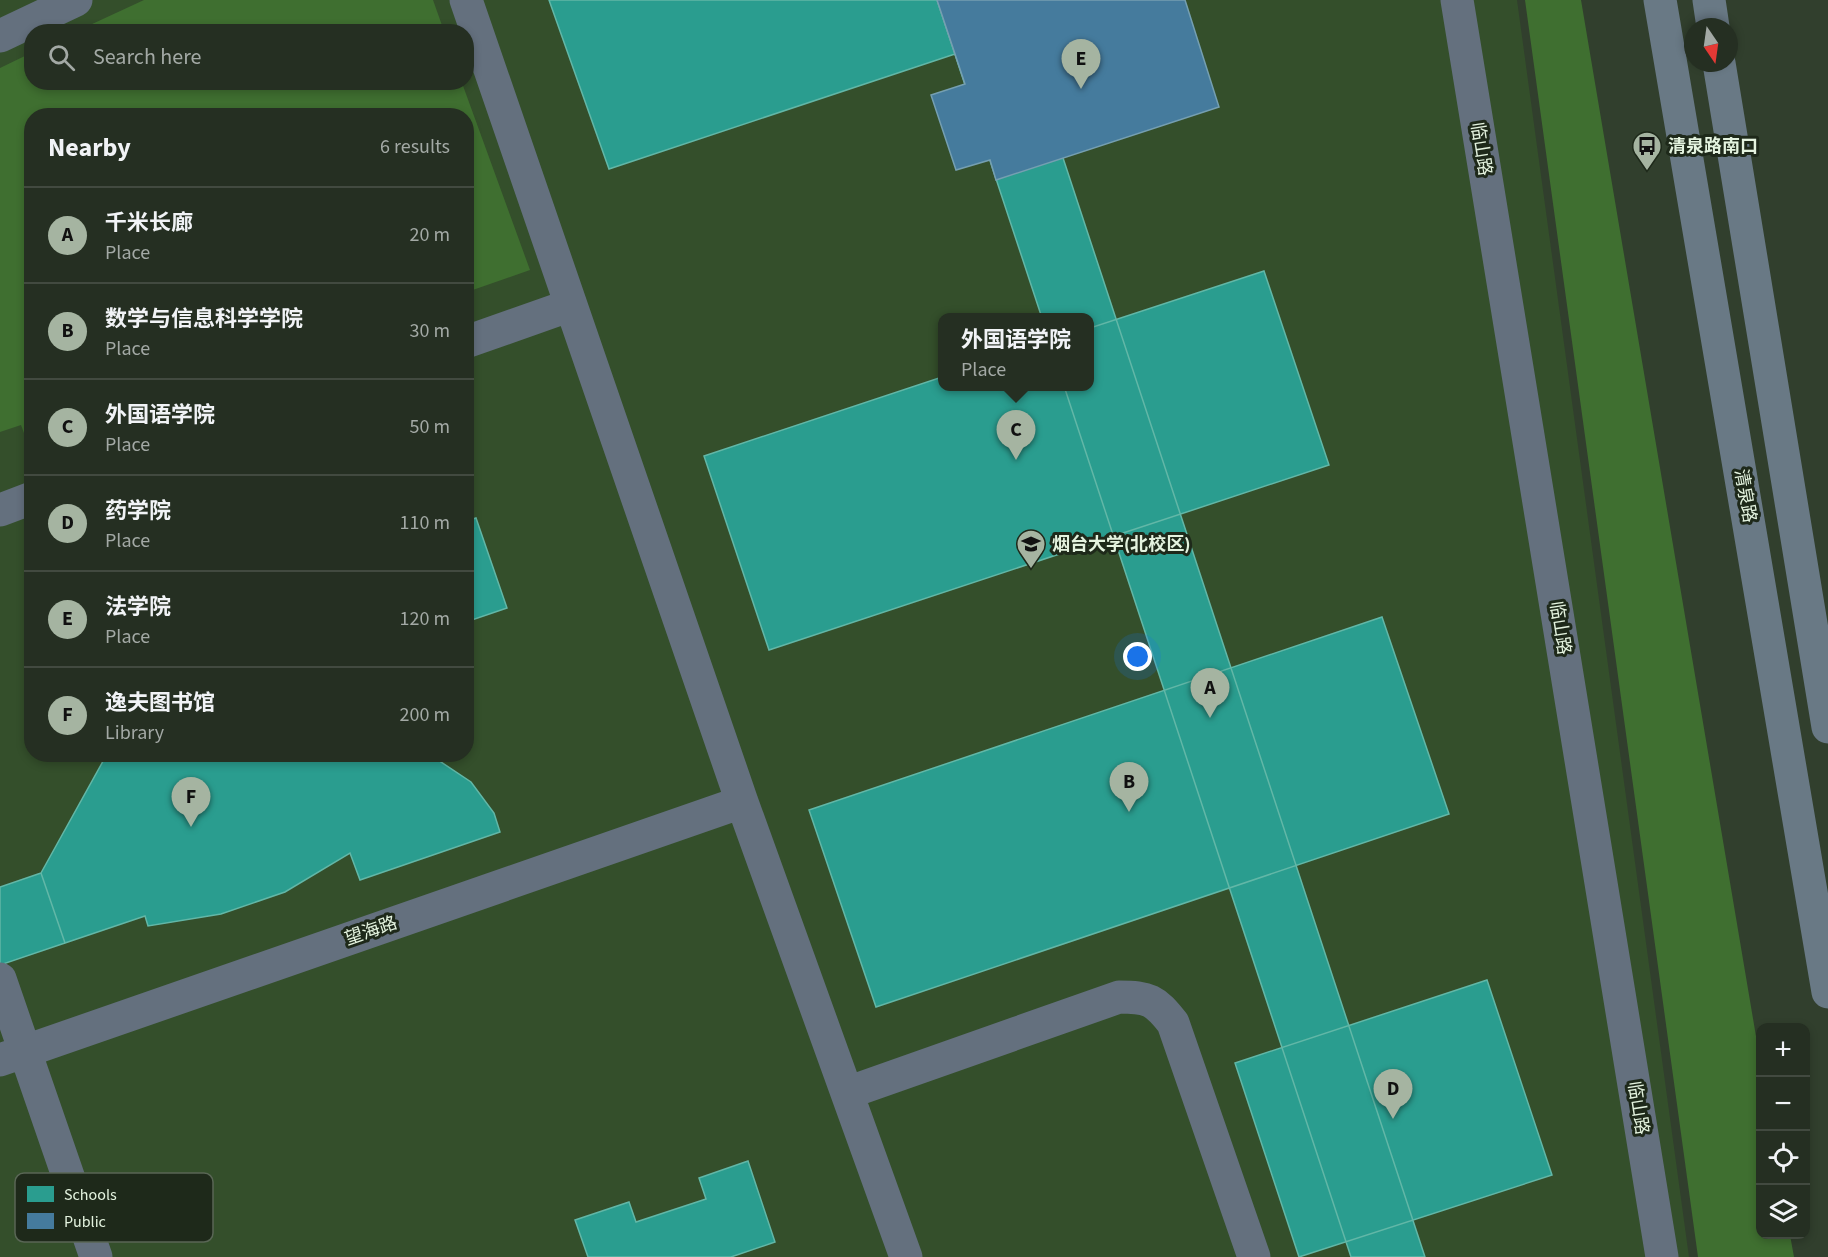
<!DOCTYPE html>
<html lang="en">
<head>
<meta charset="utf-8">
<style>
	:root { --surface:#252f22; --page:#313b2f; --text:#f1f3f6; --muted:#a3a9a5; --line:#424a40; --accent:#a5b4a1 }
	body { margin:0; font-family:"Source Sans 3","Noto Sans SC",sans-serif; background:var(--page); color:var(--text) }
	.controls { position:absolute; right:18px; bottom:18px; display:grid; overflow:hidden; border-radius:12px; box-shadow:0 3px 9px #0003 }
	.controls button { width:54px; height:54px; display:grid; place-items:center; padding:0; border:0; border-bottom:2px solid var(--line); background:var(--surface); color:var(--text); font:30px sans-serif }
	.compass { position:absolute; left:1684px; top:18px; width:54px; height:54px; border-radius:50%; background:var(--surface); box-shadow:0 3px 9px #0003; rotate:167deg }
	.you { position:absolute; left:1138px; top:657px; width:21px; height:21px; margin:-15px; border:4px solid #fff; border-radius:50%; background:#1a73e8; box-shadow:0 0 0 9px #1a73e833 }
	.badge { display:grid; place-items:center; width:39px; height:39px; border-radius:50%; background:var(--accent); color:#111; font-size:20px; font-weight:700 }
	.pin { position:absolute; translate:-50% -50px; filter:drop-shadow(0 2px 3px #0008) }
	.pin::after { content:''; position:absolute; top:32px; width:21px; height:18px; background:inherit; clip-path:polygon(0 0,100% 0,50% 100%) }
	.popup { position:absolute; left:938px; top:313px; width:156px; height:78px; box-sizing:border-box; display:grid; place-content:center; border-radius:12px; background:var(--surface); filter:drop-shadow(0 2px 4px #0005); font-size:20px; white-space:nowrap; color:var(--muted) }
	.popup b { font-size:22px; color:var(--text) }
	.popup::after { content:''; position:absolute; left:50%; top:100%; margin-left:-12px; border:12px solid transparent; border-top-color:var(--surface) }
	.list { margin:0; padding:0; list-style:none }
	h2 { display:flex; justify-content:space-between; align-items:center; height:78px; margin:0; padding:0 24px; font-size:26px }
	h2 small { font-size:20px; font-weight:400; color:var(--muted) }
	.list li { display:grid; grid-template-columns:39px 1fr auto; gap:18px; align-items:center; box-sizing:border-box; height:96px; padding:0 24px; border-top:2px solid var(--line) }
	.list b { display:block; font-size:22px; white-space:nowrap }
	.list p { margin:0; font-size:20px; white-space:nowrap; color:var(--muted) }
	.list em { font-size:20px; font-style:normal; color:var(--muted) }
	.icon { flex:none; width:33px; height:33px; fill:none; stroke:currentColor; stroke-width:2; stroke-linecap:round; stroke-linejoin:round }
	.map { position:relative; flex:none; width:1828px; height:1257px; overflow:hidden }
	.search { position:absolute; background:var(--surface); box-shadow:0 3px 9px #0003; left:24px; top:24px; width:450px; height:66px; display:flex; align-items:center; gap:15px; box-sizing:border-box; padding:0 21px; border-radius:24px; color:var(--muted); font-size:22px }
	.panel { position:absolute; background:var(--surface); box-shadow:0 3px 9px #0003; left:24px; top:108px; width:450px; height:654px; border-radius:24px }
	.map>svg:first-child { display:block }
	.built { fill:#344f2b; fill-rule:evenodd }
	.green { fill:#3f6f30 }
	.schools { fill:#2a9d8f; stroke:#62b7a7; stroke-width:1.5 }
	.public { fill:#457b9d; stroke:#759fb1; stroke-width:1.5 }
	.lines { fill:none; stroke-linecap:round; stroke-linejoin:round }
	.minor { stroke:#64707e; stroke-width:33 }
	.major { stroke:#697985; stroke-width:33 }
	.labels { text-anchor:middle; dominant-baseline:central; stroke-width:6; stroke-linejoin:round; paint-order:stroke }
	.poi-label { font-size:18px; font-weight:bold; fill:#e4f3df; stroke:#1e291a; text-anchor:start }
	.street-label { font-size:18px; fill:#e4f3df; stroke:#1e291a }
	.key { fill:#1e291a; stroke:#596655; stroke-width:1.5 }
	.key-label { font-size:16px; fill:#e4f3df }
</style>
</head>
<body>
<div class="map">
<svg width="1828" height="1257" viewBox="0 0 1828 1257">
	<rect width="100%" height="100%" fill="#313f2d"/>
	<!-- built -->
	<path class="built" d="M0,0h1517l172,1257h-1689zM32,32h434v50h-434zM32,116h434v638h-434zM942,318h148v68h-148z"/>
	<!-- green -->
	<path class="green" d="M144,0h289l11,31h-367z
		M1525,0h56l179,1060v174l30,1 4,22h-96z
		M31,53l1,29 430,1 68,187 -63,22 -1,-176h-434l-1,336 -10,-27 -21,7v-364z"/>
	<!-- schools -->
	<path class="schools" d="M549,0h388l18,54 -346,115z
		M937,0h74l414,1257h-74l-287,-871h26v-68h-48z
		M1264,271l65,194 -560,185 -65,-194 238,-79v9h148v-58z
		M476,518l31,90 -41,14v-101z
		M1382,617l67,197 -573,193 -67,-197z
		M107,754h322l42,28 23,31 6,19 -140,48 -10,-27 -65,39 -64,22 -73,12 -3,-10 -80,27 -24,-70z
		M41,873l24,70 -65,22v-78z
		M1487,980l65,195 -253,82 -64,-194z
		M748,1161l27,81 -44,15h-143l-13,-37 54,-18 7,20 70,-23 -7,-21z"/>
	<!-- public -->
	<path class="public" d="M937,0h248l34,107 -223,73 -6,-20 -34,10 -25,-75 34,-11z"/>
	<g class="lines">
		<!-- minor -->
		<path class="minor" d="M466,0l276,802 164,455
			M1457,0l205,1257
			M0,36l76,-36
			M466,342l105,-37
			M0,510l32,-12
			M0,979l96,278
			M0,1060l742,-258
			M847,1093l272,-96c30,0 36,3 54,26l81,234"/>
		<!-- major -->
		<path class="major" d="M1660,0l168,992
			M1709,0l4,27
			M1719,63l109,664"/>
	</g>
	<!-- icons -->
	<defs>
		<g id="bus-pin" transform="scale(1.5)"><path d="M0 17L-7.5 6A9.5 9.5 0 1 1 7.5 6Z" fill="#a5b4a1" stroke="#1e291a"/><path d="M-5-6H5V4H4V6H2V4H-2V6H-4V4H-5ZM-3.5-4V0h7V-4ZM-3.5 1.2v1.5H-2V1.2ZM2 1.2v1.5H3.5V1.2Z" fill="#111"/></g>
		<g id="university-pin" transform="scale(1.5)"><path d="M0 17L-7.5 6A9.5 9.5 0 1 1 7.5 6Z" fill="#a5b4a1" stroke="#1e291a"/><path d="M0-5L7-2L0 1L-7-2ZM-4 1L0 2.5L4 1V4Q0 6-4 4Z" fill="#111"/></g>
	</defs>
	<g fill-rule="evenodd">
		<use href="#bus-pin" x="1647" y="146"/>
		<use href="#university-pin" x="1031" y="544"/>
	</g>
	<g class="labels">
		<!-- poi labels -->
		<g class="poi-label">
			<text x="1668" y="146">清泉路南口</text>
			<text x="1052" y="544">烟台大学(北校区)</text>
		</g>
		<!-- street labels -->
		<g class="street-label">
			<text transform="translate(1481 149) rotate(81)">临山路</text>
			<text transform="translate(1745 496) rotate(80)">清泉路</text>
			<text transform="translate(1560 628) rotate(81)">临山路</text>
			<text transform="translate(371 931) rotate(-19)">望海路</text>
			<text transform="translate(1638 1108) rotate(81)">临山路</text>
		</g>
	</g>
	<!-- legend -->
	<rect x="15" y="1173" width="198" height="69" rx="9" class="key"/>
	<rect x="27" y="1186" width="27" height="16" fill="#2a9d8f"/>
	<rect x="27" y="1213" width="27" height="16" fill="#457b9d"/>
	<g class="key-label">
		<text x="64" y="1200">Schools</text>
		<text x="64" y="1227">Public</text>
	</g>
</svg>
<div class="controls">
<button>+</button>
<button>−</button>
<button><svg class="icon" aria-label="locate" viewBox="0 0 24 24"><circle cx="12" cy="12" r="6"/><path d="M12 2v4M12 18v4M2 12h4M18 12h4"/></svg></button>
<button><svg class="icon" aria-label="layers" viewBox="0 0 24 24"><path d="M12 4l9 5-9 5-9-5zM3 14l9 5 9-5"/></svg></button>
</div>
<svg class="compass" viewBox="-18 -18 36 36"><path d="M0-13l5 13h-10z" fill="#e53935"/><path d="M0 13l5-13h-10z" fill="#a3a9a5"/></svg>
<div class="you"></div>
<div class="pin badge" style="left:1210px;top:718px">A</div>
<div class="pin badge" style="left:1129px;top:812px">B</div>
<div class="pin badge" style="left:1016px;top:460px">C</div>
<div class="popup"><b>外国语学院</b>Place</div>
<div class="pin badge" style="left:1393px;top:1119px">D</div>
<div class="pin badge" style="left:1081px;top:89px">E</div>
<div class="pin badge" style="left:191px;top:827px">F</div>
<div class="search"><svg class="icon" aria-label="search" viewBox="0 0 24 24"><circle cx="10" cy="10" r="6"/><path d="M15 15l6 6"/></svg>Search here</div>
<section class="panel">
<h2>Nearby<small>6 results</small></h2>
<ul class="list">
<li><span class="badge">A</span><div><b>千米长廊</b><p>Place</p></div><em>20 m</em></li>
<li><span class="badge">B</span><div><b>数学与信息科学学院</b><p>Place</p></div><em>30 m</em></li>
<li><span class="badge">C</span><div><b>外国语学院</b><p>Place</p></div><em>50 m</em></li>
<li><span class="badge">D</span><div><b>药学院</b><p>Place</p></div><em>110 m</em></li>
<li><span class="badge">E</span><div><b>法学院</b><p>Place</p></div><em>120 m</em></li>
<li><span class="badge">F</span><div><b>逸夫图书馆</b><p>Library</p></div><em>200 m</em></li>
</ul>
</section>
</div>
</body>
</html>
